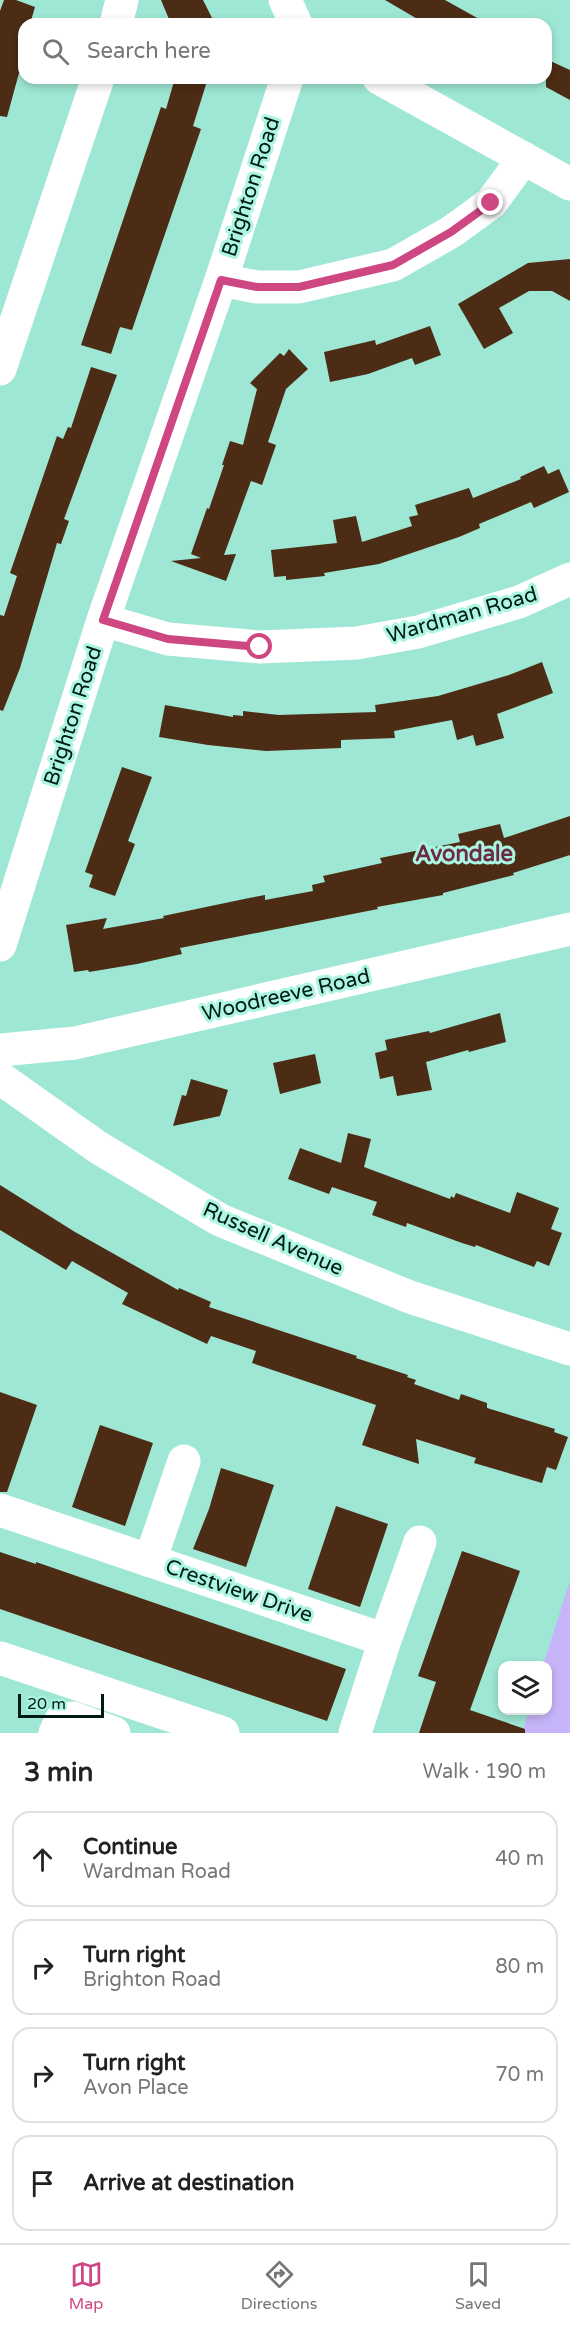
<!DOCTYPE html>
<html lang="en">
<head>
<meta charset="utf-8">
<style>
	:root { --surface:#fff; --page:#f2f2f2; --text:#222; --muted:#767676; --line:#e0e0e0; --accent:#ce4682 }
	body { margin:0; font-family:"Varela Round",sans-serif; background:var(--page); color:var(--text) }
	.controls { position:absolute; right:18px; bottom:18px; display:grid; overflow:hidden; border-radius:12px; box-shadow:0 3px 9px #0003 }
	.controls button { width:54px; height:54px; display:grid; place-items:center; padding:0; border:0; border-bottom:2px solid var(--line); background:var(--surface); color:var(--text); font:30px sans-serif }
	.scale { position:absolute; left:18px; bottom:15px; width:86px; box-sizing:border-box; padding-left:6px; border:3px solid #001b15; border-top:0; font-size:16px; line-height:21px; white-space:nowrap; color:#001b15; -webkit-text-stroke:4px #abf5e1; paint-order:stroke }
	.stop { position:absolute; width:18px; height:18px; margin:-14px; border:4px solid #ce4682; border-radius:50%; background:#fff }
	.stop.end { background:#ce4682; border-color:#fff; box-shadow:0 2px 6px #0008 }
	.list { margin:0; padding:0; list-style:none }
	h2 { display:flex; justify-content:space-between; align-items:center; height:78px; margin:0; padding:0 24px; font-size:26px }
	h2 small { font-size:20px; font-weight:400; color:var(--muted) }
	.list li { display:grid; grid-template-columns:39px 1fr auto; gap:18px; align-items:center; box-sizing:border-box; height:96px; margin:0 12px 12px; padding:0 12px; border:2px solid var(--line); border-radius:18px }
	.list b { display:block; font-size:22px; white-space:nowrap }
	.list p { margin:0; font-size:20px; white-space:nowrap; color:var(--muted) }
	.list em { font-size:20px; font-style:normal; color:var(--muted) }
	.icon { flex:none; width:33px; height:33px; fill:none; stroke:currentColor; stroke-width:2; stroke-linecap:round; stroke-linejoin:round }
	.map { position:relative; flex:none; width:570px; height:1733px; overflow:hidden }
	.search { position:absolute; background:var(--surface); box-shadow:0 3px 9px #0003; left:18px; right:18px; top:18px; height:66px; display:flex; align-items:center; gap:15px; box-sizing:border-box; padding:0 21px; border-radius:18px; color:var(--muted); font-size:22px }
	.sheet { height:510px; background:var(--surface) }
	nav { display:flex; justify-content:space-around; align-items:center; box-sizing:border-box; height:84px; border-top:2px solid var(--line); background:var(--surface); font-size:16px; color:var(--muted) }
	nav a { display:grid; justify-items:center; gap:3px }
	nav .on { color:var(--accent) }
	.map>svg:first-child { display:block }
	.green { fill:#c7b5fa }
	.building { fill:#4c2c14 }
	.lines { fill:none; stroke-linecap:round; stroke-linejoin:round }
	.minor { stroke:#fff; stroke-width:33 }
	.route { stroke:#ce4682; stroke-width:8 }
	.labels { text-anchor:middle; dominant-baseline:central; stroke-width:6; stroke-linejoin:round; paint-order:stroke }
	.street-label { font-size:21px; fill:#001b15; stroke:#abf5e1 }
	.neighbourhood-label { font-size:22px; font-weight:bold; fill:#6c2a46; stroke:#abf5e1 }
</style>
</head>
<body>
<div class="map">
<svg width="570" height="1733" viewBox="0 0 570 1733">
	<rect width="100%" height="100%" fill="#9ee7d4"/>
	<!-- green -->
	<path class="green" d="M570,1581v152h-48l7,-22 19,-1v-44l-5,-1z"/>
	<!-- building -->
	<path class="building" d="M4,0h12l19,7 -5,17h-6v50l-5,-1 -12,44 -7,-1v-105z
		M161,0h42l12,24h-44z
		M385,0h60l43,24h-62z
		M546,59l24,11v30l-24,-13z
		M175,78h33l-15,48 8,3 -69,201 -12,-3 -9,27 -30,-9 80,-238 5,2z
		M570,259v42l-18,-10h-23l-30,17 14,25 -29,16 -26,-45 70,-41z
		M430,326l11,29 -26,10 -3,-7 -44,16 -38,8 -6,-30 51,-12 1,5z
		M289,349l19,20 -22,20 -18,53 8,3 -14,40 -11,-4 -27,74 12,-1 -10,27 -55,-20 30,-3 -10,-4 16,-46 2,1 15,-44h-2l8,-24 13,4 14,-56 -7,-6 30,-30 4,3z
		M91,367l26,8 -53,144 5,2 -8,23 -4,-1 -37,125 -17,43 -3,-1v-95l4,1 13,-40 -7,-3 47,-137 6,3 5,-12 3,1z
		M544,466l4,8 11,-5 10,23 -35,16 -3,-6 -52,22 1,4 -21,9 -80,27 -55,9 1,3 -39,4v-4l-12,1 -3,-27 66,-7 -4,-23 23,-4 6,26 50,-16 -3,-9 9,-2 -3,-10 54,-17 4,10 48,-19 -1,-2z
		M542,662l11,31 -56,21 7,24 -28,8 -3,-11 -16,5 -5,-20 -58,11 1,7 -54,2v8l-75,3 -58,-6 -49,-8 6,-32 68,12v-2l10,1v-5l36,4 97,-3 -1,-7 63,-9 71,-21z
		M122,767l30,10 -24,64 7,3 -20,52 -26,-9 4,-12 -8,-3z
		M570,816v39l-57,18 1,2 -71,18v2l-66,12 1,2 -198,39 2,6 -45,10 -48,8 -1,-2 -14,2 -8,-47 41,-7 -4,11 61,-11 -1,-2 86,-18 16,-3v5l48,-9 -1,-6 13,-3 -2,-6 59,-13 -2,-5 80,-16 -2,-8 42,-10 4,14z
		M500,1013l6,29 -37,10 -1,-2 -42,12 6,28 -35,6 -4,-20 -13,3 -5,-26 12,-3 -2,-10 44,-9 1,2z
		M315,1054l6,29 -41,11 -7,-31z
		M191,1079l37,11 -8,26 -47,10 9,-31 4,1z
		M348,1133l23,6 -7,28 86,32 1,-3 3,2 2,-5 54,20 7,-21 42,16 -8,21 11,4 -13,33 -12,-5 -3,6 -58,-22 -1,2 -13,-4 -55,-20 -1,4 -34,-12 5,-13 -45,-15 -3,7 -41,-15 12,-31 41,15z
		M0,1185l75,47 103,58 1,-2 32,14 -2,5 148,49 -1,2 52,17 -1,2 9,3 -2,4 45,16 2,-6 26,9v5l68,21 -1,3 14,5 -12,33 -9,-3 -5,16 -68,-20 2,-5 -60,-19 3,25 -57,-19 14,-40 -124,-42 4,-12 -45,-15 -4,8 -85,-40 6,-11 -56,-32 -6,9 -66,-40z
		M0,1392l37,13 -30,87h-7z
		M100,1425l53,18 -28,83 -53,-19z
		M221,1468l53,17 -28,82 -53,-18 16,-40z
		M336,1506l52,18 -28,83 -52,-18z
		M462,1551l58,20 -50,139 55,19v4h-106l17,-51 -18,-6z
		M0,1552l36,12v-2l310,107 -19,52 -327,-112z"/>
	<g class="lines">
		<!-- minor -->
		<path class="minor" d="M285,0l11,24
			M116,24l6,-24
			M379,78l191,106
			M221,280l36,7h42l94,-22 58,-33 40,-29 33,-45
			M0,369l98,-291
			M103,620l65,19 92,8 97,-4 61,-11 101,-30 51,-23
			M0,945l103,-325 118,-340 66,-202
			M0,1050l75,-7 495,-114
			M0,1078l99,70 121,72 190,77 160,52
			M0,1510l385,130 -30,93
			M150,1561l34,-100
			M385,1640l35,-98
			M0,1658l223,75
			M55,1733l6,-13 12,-2 41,15"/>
	</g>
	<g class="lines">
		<!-- route -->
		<path class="route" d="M260,647l-92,-8 -65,-19 118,-340 36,7h42l94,-22 58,-33 40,-29"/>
	</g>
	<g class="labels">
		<!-- street labels -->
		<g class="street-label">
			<text transform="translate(251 187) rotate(-72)">Brighton Road</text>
			<text transform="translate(462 615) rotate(-16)">Wardman Road</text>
			<text transform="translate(73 716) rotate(-72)">Brighton Road</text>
			<text transform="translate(286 995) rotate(-13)">Woodreeve Road</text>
			<text transform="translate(273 1239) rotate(24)">Russell Avenue</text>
			<text transform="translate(239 1591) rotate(19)">Crestview Drive</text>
		</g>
		<!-- neighbourhood labels -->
		<g class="neighbourhood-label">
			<text x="464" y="854">Avondale</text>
		</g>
	</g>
</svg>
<div class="controls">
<button><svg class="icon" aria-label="layers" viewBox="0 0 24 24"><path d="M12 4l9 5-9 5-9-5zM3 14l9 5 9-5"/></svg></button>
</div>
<div class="scale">20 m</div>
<div class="stop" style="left:260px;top:647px"></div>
<div class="stop end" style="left:491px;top:203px"></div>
<div class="search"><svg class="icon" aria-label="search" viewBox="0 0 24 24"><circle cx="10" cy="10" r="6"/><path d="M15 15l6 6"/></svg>Search here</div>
</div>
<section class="sheet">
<h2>3 min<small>Walk · 190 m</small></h2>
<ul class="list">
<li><svg class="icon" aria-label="ahead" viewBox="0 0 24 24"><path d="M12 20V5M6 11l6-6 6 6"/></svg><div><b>Continue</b><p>Wardman Road</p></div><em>40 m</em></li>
<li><svg class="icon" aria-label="right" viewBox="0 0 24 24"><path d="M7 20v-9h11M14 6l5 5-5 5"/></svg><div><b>Turn right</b><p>Brighton Road</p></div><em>80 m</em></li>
<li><svg class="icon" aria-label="right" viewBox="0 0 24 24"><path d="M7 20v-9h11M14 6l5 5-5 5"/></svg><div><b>Turn right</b><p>Avon Place</p></div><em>70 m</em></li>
<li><svg class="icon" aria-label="arrive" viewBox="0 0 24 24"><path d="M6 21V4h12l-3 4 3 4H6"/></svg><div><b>Arrive at destination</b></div></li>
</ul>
</section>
<nav>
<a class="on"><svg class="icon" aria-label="map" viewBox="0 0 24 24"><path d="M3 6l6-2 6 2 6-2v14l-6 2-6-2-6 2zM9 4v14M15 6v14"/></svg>Map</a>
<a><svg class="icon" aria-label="directions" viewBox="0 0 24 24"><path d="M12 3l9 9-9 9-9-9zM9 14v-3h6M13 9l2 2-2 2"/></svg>Directions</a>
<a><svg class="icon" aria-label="saved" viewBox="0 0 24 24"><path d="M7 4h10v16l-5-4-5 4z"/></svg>Saved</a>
</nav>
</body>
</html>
